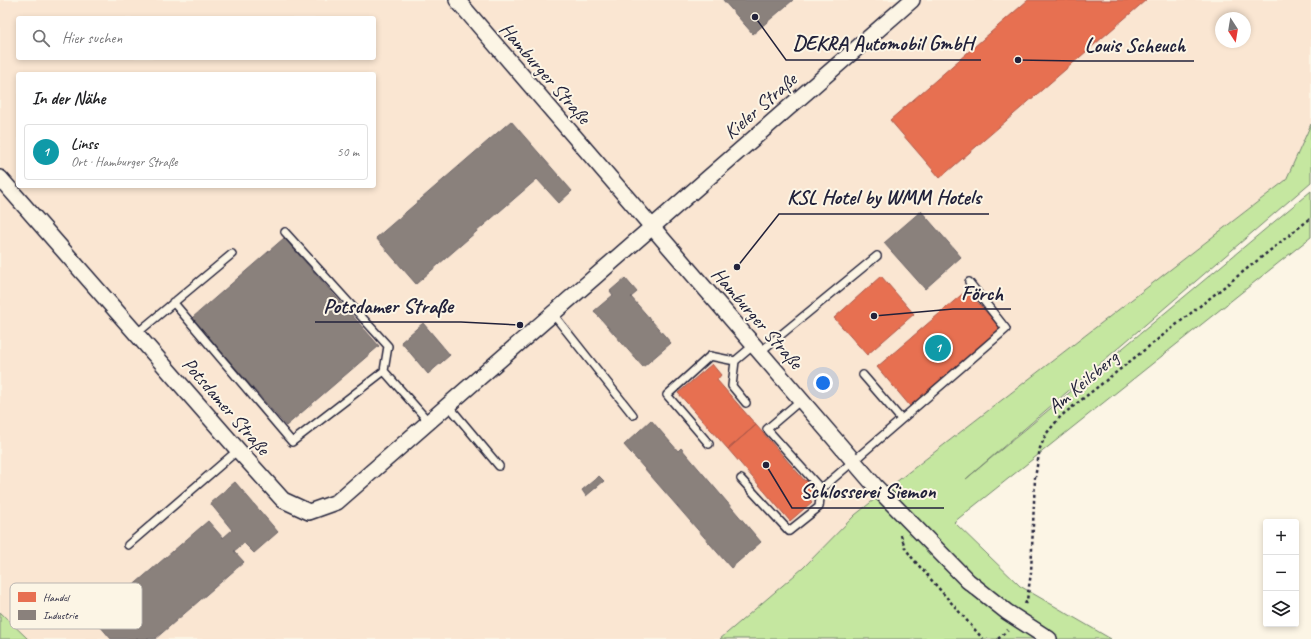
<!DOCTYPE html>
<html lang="de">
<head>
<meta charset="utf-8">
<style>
	:root { --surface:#fff; --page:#f2f2f2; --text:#202124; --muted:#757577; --line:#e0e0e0; --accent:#111827 }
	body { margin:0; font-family:Caveat,sans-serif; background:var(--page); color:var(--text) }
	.controls { position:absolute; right:12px; bottom:12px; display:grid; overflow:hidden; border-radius:4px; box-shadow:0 2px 6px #0003 }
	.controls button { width:36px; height:36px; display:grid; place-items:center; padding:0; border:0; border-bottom:1px solid var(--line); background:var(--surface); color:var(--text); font:20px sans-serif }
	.compass { position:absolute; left:1215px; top:12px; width:36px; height:36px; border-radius:50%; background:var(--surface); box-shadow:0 2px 6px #0003; rotate:168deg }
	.you { position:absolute; left:823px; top:383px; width:14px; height:14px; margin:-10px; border:3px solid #fff; border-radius:50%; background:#1a73e8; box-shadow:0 0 0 6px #1a73e833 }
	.badge { display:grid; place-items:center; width:26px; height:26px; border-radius:50%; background:var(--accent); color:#fff; font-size:13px; font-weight:700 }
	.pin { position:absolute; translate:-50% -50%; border:2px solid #fff; box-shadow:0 1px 4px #0006 }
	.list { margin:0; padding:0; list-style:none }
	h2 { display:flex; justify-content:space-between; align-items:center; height:52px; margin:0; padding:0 16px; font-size:17px }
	h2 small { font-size:13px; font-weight:400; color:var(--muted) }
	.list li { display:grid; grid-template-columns:26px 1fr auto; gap:12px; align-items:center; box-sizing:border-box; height:56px; margin:0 8px 8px; padding:0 8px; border:1px solid var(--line); border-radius:4px }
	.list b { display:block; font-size:15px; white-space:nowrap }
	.list p { margin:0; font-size:13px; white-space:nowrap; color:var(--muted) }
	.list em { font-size:13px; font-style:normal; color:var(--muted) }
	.icon { flex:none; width:22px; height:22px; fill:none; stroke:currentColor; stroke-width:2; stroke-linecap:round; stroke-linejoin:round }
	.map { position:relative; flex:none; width:1311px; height:639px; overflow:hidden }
	.search { position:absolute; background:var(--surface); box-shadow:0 2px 6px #0003; left:16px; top:16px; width:360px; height:44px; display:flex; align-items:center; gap:10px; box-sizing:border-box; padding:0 14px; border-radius:4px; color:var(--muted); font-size:15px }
	.panel { position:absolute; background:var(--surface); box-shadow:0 2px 6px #0003; left:16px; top:72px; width:360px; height:116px; border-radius:4px }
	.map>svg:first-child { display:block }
	.built { fill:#fae6d2; fill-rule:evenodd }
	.green { fill:#c5e7a0; stroke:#74846e }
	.shops { fill:#e76f51; stroke:#ac584a }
	.industry { fill:#8a817c; stroke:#6b6468 }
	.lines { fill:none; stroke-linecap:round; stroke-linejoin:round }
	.service-casing { stroke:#22223b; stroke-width:10 }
	.minor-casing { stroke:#22223b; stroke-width:18 }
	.path { stroke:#22223b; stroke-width:2.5; stroke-dasharray:3 3; stroke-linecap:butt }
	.service { stroke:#fcf5e5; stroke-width:7 }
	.minor { stroke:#fcf5e5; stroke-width:15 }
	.labels { text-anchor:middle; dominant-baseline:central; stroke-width:4; stroke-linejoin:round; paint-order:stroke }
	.street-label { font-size:20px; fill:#22223b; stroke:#fcf5e5 }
	.key { fill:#fcf5e5; stroke:#bbb6b2; stroke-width:1 }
	.key-label { font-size:11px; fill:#22223b }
	.leader { fill:none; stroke:#22223b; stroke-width:1.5 }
	.callout-dot { fill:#22223b; stroke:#fcf5e5; stroke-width:1.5 }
	.callout-label { font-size:21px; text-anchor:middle; font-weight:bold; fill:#22223b; stroke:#fcf5e5; stroke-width:4; stroke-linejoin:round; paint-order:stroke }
</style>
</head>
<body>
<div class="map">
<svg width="1311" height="639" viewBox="0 0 1311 639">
	<rect width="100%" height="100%" fill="#fcf5e5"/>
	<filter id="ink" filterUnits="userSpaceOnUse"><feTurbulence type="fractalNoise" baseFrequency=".025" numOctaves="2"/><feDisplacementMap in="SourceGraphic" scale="8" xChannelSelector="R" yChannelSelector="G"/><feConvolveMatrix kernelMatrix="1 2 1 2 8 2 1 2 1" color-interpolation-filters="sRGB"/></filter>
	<g filter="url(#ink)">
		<!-- built -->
		<path class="built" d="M0,0h1311v124l-25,56 -381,295 -50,40 -52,53 -83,71h-692l-28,-27zM18,18h356v40h-356zM1221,18h24v24h-24zM18,74h356v112h-356z"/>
		<!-- green -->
		<path class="green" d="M1311,124v58l-345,297 345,-288v46l-357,285 66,64 91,53h-391l83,-71 52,-53 50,-40 381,-295z
			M0,612l28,27h-28z"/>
		<!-- shops -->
		<path class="shops" d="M1028,0h118l-206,178 -50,-58z
			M881,276l33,38 -47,41 -33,-37z
			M967,290l33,38 -90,78 -33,-39z
			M712,364l9,11 -4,5 39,45 -28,24 -50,-56z
			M756,425l49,56 1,-1 10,12 -7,6 3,4 -22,19 -62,-72z"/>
		<!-- industry -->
		<path class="industry" d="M723,0h70l-40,34z
			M511,121l61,70 -13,12 -22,-24 -121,105 -40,-46z
			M921,211l40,46 -36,32 -41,-46z
			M284,238l95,108 -93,80 -94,-108z
			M625,278l12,14 -6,5 40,46 -28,24 -49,-56 19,-16 -3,-4z
			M423,323l27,32 -22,19 -27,-32z
			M651,420l27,31 3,-3 80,94 -30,26 -107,-123z
			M599,476l5,5 -18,15 -4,-6z
			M235,482l43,50 -24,21 -10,-10 -10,8 10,11 -89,77h-44l-17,-20 114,-98 15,17 9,-8 -22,-27z"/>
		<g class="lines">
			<!-- service casing -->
			<g class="service-casing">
				<path id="service" d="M285,232l103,114 -4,25 45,51
					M173,302l119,140 92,-71
					M553,314l80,101
					M136,334l96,-80
					M760,352l117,-96
					M735,361l-3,25 14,17
					M863,375l38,44
					M801,400l-34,29 54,60 185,-160 -37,-47
					M448,405l51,61
					M709,444l-42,-49 43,-39 25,5 19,-16
					M741,479l48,52 30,-24 2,-18
					M128,545l110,-95"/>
			</g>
			<!-- minor casing -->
			<g class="minor-casing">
				<path id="minor" d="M457,0l418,486 93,95 39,31 42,27
					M0,178l238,272 45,50 26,12 28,-10 575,-502"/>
			</g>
			<!-- path -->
			<path class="path" d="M901,535l4,13 8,11 70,80
				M1025,604l2,-4 4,-27 4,-95 5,-30 6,-14 15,-18 250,-198
				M998,639l10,-9"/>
			<!-- service -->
			<use href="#service" class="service"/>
			<!-- minor -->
			<use href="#minor" class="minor"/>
		</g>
	</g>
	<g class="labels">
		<!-- street labels -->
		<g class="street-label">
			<text transform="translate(545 73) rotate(49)">Hamburger Straße</text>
			<text transform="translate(760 106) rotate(-41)">Kieler Straße</text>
			<text transform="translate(757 318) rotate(49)">Hamburger Straße</text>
			<text transform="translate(1083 382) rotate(-40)">Am Keilsberg</text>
			<text transform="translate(226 406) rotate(49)">Potsdamer Straße</text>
		</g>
	</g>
	<!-- legend -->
	<rect x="10" y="583" width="132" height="46" rx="6" class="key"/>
	<rect x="18" y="592" width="18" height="10" fill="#e76f51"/>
	<rect x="18" y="610" width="18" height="10" fill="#8a817c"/>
	<g class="key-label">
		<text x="43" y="601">Handel</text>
		<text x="43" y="619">Industrie</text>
	</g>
	<!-- callouts -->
	<path class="leader" d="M755 17L786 60H981M1018 60L1077 61H1194M737 267L779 214H989M874 316L953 309H1011M520 325L461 322H315M766 465L792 508H944"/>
	<g class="callout-dot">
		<circle cx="755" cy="17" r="4"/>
		<circle cx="1018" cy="60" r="4"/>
		<circle cx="737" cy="267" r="4"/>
		<circle cx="874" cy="316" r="4"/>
		<circle cx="520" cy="325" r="4"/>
		<circle cx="766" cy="465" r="4"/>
	</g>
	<g class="callout-label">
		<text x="883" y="50">DEKRA Automobil GmbH</text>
		<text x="1135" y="52">Louis Scheuch</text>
		<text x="884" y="204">KSL Hotel by WMM Hotels</text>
		<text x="982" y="300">Förch</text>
		<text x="388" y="313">Potsdamer Straße</text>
		<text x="868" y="498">Schlosserei Siemon</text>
	</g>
</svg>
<div class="controls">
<button>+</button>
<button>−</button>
<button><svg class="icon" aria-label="layers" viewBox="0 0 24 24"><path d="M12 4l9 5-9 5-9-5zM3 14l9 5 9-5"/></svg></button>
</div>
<svg class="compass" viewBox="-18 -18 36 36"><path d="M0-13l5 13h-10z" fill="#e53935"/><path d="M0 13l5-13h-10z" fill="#757577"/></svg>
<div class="you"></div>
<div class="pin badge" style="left:938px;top:348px;background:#0f9aa8">1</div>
<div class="search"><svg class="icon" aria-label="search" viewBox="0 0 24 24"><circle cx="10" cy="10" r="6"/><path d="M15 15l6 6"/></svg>Hier suchen</div>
<section class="panel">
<h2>In der Nähe<small></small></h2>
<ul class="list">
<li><span class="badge" style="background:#0f9aa8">1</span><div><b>Linss</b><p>Ort · Hamburger Straße</p></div><em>50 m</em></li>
</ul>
</section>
</div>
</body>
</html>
